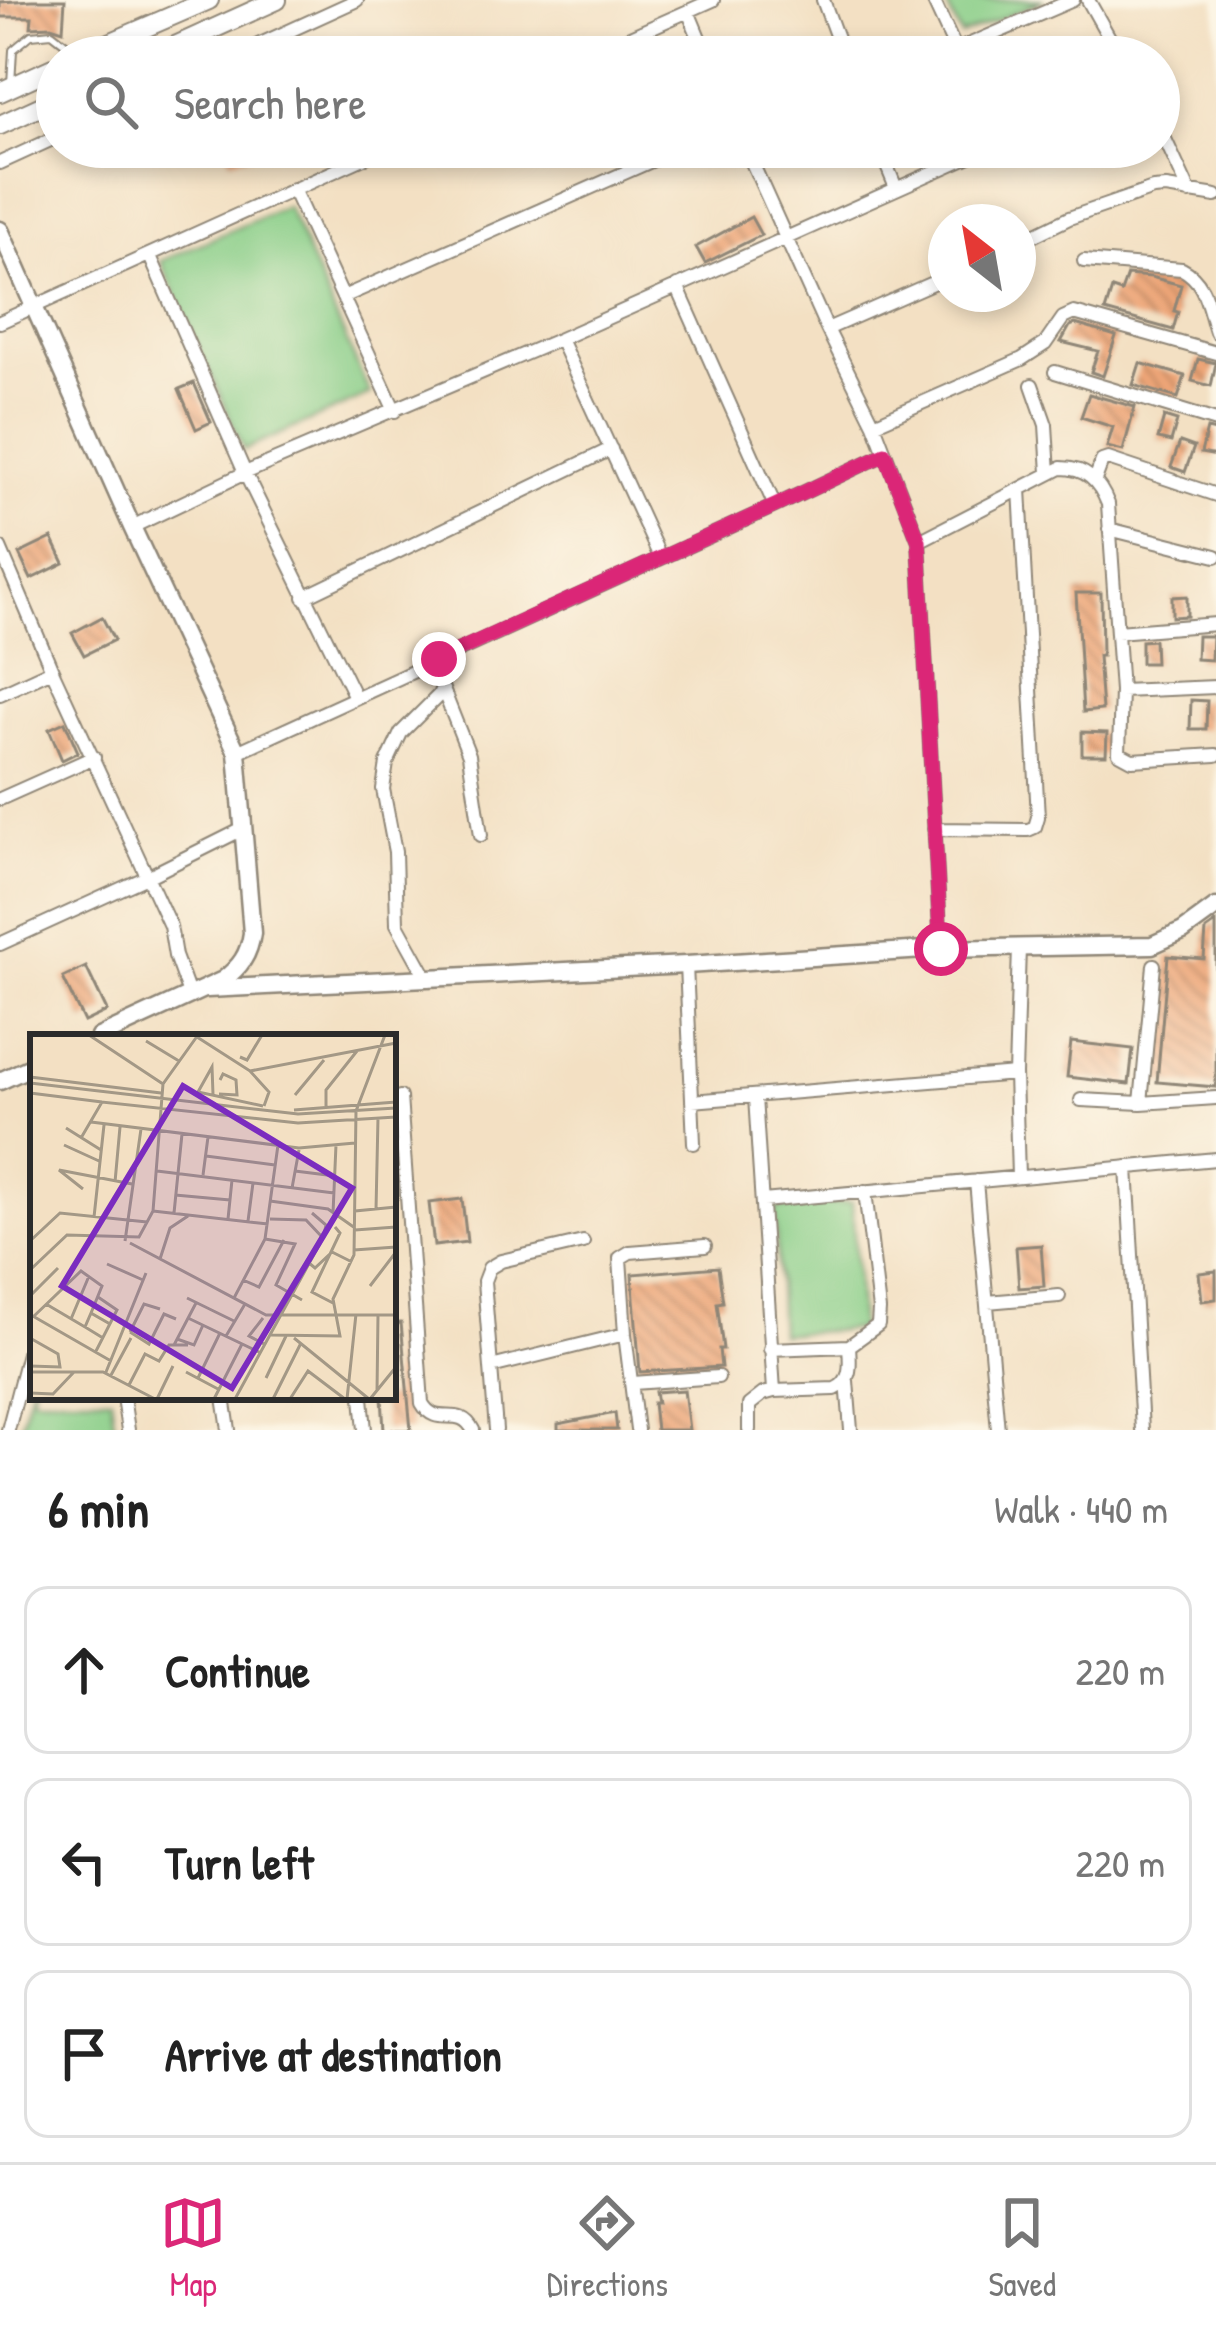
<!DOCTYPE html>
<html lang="en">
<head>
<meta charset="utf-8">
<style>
	:root { --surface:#fff; --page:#f2f2f2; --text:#222; --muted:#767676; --line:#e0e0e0; --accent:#db2777 }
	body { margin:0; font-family:"Patrick Hand",sans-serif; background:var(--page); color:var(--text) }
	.compass { position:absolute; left:928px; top:204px; width:108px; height:108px; border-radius:50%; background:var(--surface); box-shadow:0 6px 18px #0003; rotate:329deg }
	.stop { position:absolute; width:36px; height:36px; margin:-27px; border:9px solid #db2777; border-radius:50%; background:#fff }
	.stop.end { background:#db2777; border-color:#fff; box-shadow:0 3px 12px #0008 }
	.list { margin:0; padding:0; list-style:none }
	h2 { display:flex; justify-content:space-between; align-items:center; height:156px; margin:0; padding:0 48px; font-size:51px }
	h2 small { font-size:39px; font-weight:400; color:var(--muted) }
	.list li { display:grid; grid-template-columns:78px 1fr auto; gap:36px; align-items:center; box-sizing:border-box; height:168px; margin:0 24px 24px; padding:0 24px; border:3px solid var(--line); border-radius:24px }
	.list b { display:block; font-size:45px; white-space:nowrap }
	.list em { font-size:39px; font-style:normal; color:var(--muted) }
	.icon { flex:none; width:66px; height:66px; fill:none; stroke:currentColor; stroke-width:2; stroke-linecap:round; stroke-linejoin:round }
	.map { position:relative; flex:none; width:1216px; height:1430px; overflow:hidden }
	.search { position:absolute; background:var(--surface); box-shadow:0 6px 18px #0003; left:36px; right:36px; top:36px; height:132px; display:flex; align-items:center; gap:30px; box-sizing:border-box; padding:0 42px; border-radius:66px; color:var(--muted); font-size:45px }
	.sheet { height:732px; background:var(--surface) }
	nav { display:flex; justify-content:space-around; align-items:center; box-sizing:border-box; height:168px; border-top:3px solid var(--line); background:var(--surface); font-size:33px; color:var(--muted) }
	nav a { display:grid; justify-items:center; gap:6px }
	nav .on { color:var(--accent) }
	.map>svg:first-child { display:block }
	.park { fill:#89ce88; stroke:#5a7c5a; stroke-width:3 }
	.building { fill:url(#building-back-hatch) }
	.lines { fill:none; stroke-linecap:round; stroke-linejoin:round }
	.service-casing { stroke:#8f8677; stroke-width:10 }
	.minor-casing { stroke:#8f8677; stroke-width:16 }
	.tertiary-casing { stroke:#8f8677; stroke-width:21 }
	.secondary-casing { stroke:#8f8677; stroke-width:22 }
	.service { stroke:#fff; stroke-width:6 }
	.minor { stroke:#fff; stroke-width:12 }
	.tertiary { stroke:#fff; stroke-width:16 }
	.secondary { stroke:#fff; stroke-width:18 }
	.route { stroke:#db2777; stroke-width:15 }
	.inset-road { fill:none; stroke:#a39886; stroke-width:3 }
	.view { fill:#7b2cbf; fill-opacity:0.15; stroke:#7b2cbf; stroke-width:6 }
	.inset-edge { fill:none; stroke:#2b2b2b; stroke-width:6 }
</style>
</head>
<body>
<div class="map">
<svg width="1216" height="1430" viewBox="0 0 1216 1430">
	<defs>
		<pattern id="building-back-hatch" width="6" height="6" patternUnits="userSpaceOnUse" patternTransform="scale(3)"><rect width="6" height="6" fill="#eda577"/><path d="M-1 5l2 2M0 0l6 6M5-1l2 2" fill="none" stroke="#c08762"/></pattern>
	</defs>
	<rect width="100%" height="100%" fill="#fcf5e5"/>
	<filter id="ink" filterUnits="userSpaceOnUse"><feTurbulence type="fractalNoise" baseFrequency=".00833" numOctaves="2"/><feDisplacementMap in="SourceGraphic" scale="24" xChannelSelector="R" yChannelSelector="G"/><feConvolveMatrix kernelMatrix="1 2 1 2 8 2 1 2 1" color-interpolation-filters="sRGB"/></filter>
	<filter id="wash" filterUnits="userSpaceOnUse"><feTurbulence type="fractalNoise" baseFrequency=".004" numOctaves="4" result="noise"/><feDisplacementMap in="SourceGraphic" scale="48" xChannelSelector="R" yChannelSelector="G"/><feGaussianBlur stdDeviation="2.7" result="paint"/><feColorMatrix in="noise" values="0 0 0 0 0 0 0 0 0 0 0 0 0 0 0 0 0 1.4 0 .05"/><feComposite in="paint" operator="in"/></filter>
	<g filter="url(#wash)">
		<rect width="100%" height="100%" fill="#f3e0c3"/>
		<!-- park -->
		<path class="park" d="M944,0h100l-83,36z
			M287,206l83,188 -126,56 -83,-189z
			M852,1202l8,127 -80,5 -5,-126z
			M33,1380v17h78l4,33h-96z"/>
		<g id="blocks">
			<!-- building -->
			<path class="building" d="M32,0h33l-2,30 -12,-4 -20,1 1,-10h-32v-15z
				M227,147h36l1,5 -34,8z
				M751,217l10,18 -56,28 -9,-16z
				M1127,275l24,2 30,8 -7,26 4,1 -5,18 -68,-19 7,-22 9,3z
				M1075,324l41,12 -13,40 -12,-4 7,-21 -37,-9 9,-16z
				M1198,359l18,4 -5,23 -19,-5z
				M1140,363l45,13 -7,22 -45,-13z
				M194,383l17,39 -15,7 -17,-40z
				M1089,394l46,13 -12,44 -16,-4 6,-20 -32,-10z
				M1164,417l13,4 -6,21 -13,-3z
				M1207,429l9,2v25l-15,-3z
				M1180,442l14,5 -9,25 -14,-5z
				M52,538l12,25 -33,16 -12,-25z
				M1076,593h25l1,63h-4l4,54 -19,2z
				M1187,596v20l-15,1v-20z
				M102,617l12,23 -30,15 -12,-22z
				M1197,636h15l-1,24 -15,-1z
				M1154,640l1,23h-14v-22z
				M1191,700l16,1 -1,28h-16z
				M65,722l13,30 -16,8 -13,-31z
				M1082,732l25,1 -1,22h-24z
				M1216,923v164l-59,-5 11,-126 36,3 2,-29z
				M86,967l21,44 -23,11 -21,-44z
				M1071,1042l62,7 -4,35 -62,-7z
				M462,1199l5,43 -33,4 -5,-43z
				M1041,1245l3,41 -25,2 -3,-41z
				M718,1267l5,35 -6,1 6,46h-4l2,18 -81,5 -8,-98z
				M1216,1271v28l-14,2 -3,-28z
				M401,1323l10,107h-27l-2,-33h11v-73z
				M684,1390l5,40h-33l-3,-27h4l-2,-11z
				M615,1413l2,17h-59v-6z"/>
		</g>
	</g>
	<g filter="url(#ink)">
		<use href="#blocks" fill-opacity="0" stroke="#8f8677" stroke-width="3"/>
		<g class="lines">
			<!-- service casing -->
			<g class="service-casing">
				<path id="service" d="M11,84l2,-34 18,-15 21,-2 27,21"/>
			</g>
			<!-- minor casing -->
			<g class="minor-casing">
				<path id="minor" d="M823,0l21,57
					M933,0l23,50
					M1088,0l32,57
					M688,11l19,46
					M232,57l125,-57
					M585,57l128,-57
					M940,57l133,-57
					M1159,126l31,67
					M745,147l82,182 47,95 45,117 22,408
					M879,147l17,41
					M0,163l57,-26
					M293,189l102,222
					M1018,243l51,-25 84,-29 13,-1 50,8
					M150,256l95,217 110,224
					M1084,261l98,8c24,12 26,39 34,63
					M677,286l98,220
					M343,297l340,-150
					M0,322l388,-175
					M827,329l119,-52
					M560,339l100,218
					M1055,372l161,49
					M1032,385l14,40 3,48
					M874,424l148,-65 23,-15 18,-26 11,-5 142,40
					M1095,480l7,-19 6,-2 108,36
					M132,527l113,-54 315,-134 430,-192
					M1109,529l107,27
					M919,541l142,-73c25,0 38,13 47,36l13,187 -2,62 13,7 84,-5
					M0,548l52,122 118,256 5,30 15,41
					M304,597l307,-148
					M1117,632l99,-8
					M442,687l27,68 12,80
					M1121,691l95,-4
					M0,694l52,-24
					M237,752l538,-246 110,-52
					M0,799l94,-42
					M934,829l94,1 7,-3 3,-10 -18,-328
					M0,944l147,-67 98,-49
					M686,965l8,178
					M1154,965l-13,138 75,-5
					M428,980l-31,-56 -2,-72 -12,-63 4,-26 14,-30 38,-38 3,-8 -3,-28
					M400,1097l22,306c15,27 37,0 51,27
					M755,1097l19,294
					M1081,1100l60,3
					M692,1101l323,-27
					M1127,1167l15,263
					M1018,1177l-3,-103 4,-126
					M976,1181l22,249
					M763,1201l453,-42
					M987,1302l72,-6
					M770,1349l79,-3 29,-21 1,-15 -14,-119
					M491,1367l134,-33
					M847,1381l4,49
					M633,1383l85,-6
					M123,1397l5,33
					M224,1397l5,33
					M362,1397l3,33
					M8,1430l25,-96
					M496,1430l-12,-149 5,-13 12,-7 82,-19
					M637,1430l-12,-96 -5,-76 10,-6 75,-6
					M749,1430v-25l14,-11 11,-3 61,-2c18,-8 15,-26 14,-43"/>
			</g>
			<!-- tertiary casing -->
			<g class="tertiary-casing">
				<path id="tertiary" d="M0,230l132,297 105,225 15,181c-3,22 -12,34 -29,47l-124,57
					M207,989l479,-24 255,-16 211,-4 31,-14 33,-24
					M0,1081l33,-15"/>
			</g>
			<!-- secondary casing -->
			<g class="secondary-casing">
				<path id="secondary" d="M77,57l132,-57
					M151,57l126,-57
					M0,92l57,-26
					M0,125l57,-26"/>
			</g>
			<!-- service -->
			<use href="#service" class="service"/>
			<!-- minor -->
			<use href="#minor" class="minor"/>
			<!-- tertiary -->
			<use href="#tertiary" class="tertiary"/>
			<!-- secondary -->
			<use href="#secondary" class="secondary"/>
		</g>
	</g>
	<g class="lines" filter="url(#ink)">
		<!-- route -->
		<path class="route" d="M439,659l336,-153 110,-52 34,87 22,408"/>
	</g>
	<!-- overview -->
	<g transform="translate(30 1034)">
		<rect width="366" height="366" fill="#f3e0c3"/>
		<path class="inset-road" d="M59,1l74,49M167,3l53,34 146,-28M116,7l33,20M210,23l7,3 15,-25M220,37l19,21 -5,14M0,43l131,16M0,49l268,31 98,-6M0,59l72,9M183,60l-1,-27 -14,25 65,14M189,60l18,1 -1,-15 -13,-6 -3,6M265,61l29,-35M296,72v-16l31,-39M264,76l102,-8M61,88l208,26 56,-5M36,94l35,22M51,104l21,-36 196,21 98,-6M34,111l35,16M176,122l69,9M127,137l177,22M265,137l40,5M173,141l5,-38M85,148l5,-55M262,154l7,-38M53,155l-24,-19 73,14M145,161l55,5M240,167l58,8 27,19M346,175l2,-91M123,177l115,13M325,177l41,-4M144,179l8,-79M303,179l3,-68M64,183l10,-92M198,185l4,-39M240,185l36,1 17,18M218,187l5,-38M325,196l41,-3M235,205l30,5 -19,41 26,15M0,207l30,-28 87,9M95,207l16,-112M100,209l136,72h130M324,216l42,-3M130,225l10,-31 18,-12M279,229l6,5 17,-16 20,10M77,230l36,16M0,236l37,-35 72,2 14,-26 10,-127 35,-49M213,246l16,7 25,-47M340,252l26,-34M0,262l28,-28M157,264l47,23M204,264l31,-59 13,-94M303,269l-21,-11 28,-59 -5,-6M16,270l39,23M61,279l-6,14 18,11M1,281l80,46M3,283l48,-46 21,15 -11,27 19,11M158,284l71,34M233,284l-14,18 15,8M41,285l18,-43M100,298l19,12 15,-30 12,5M100,298l14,-28 16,5M241,301l69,1 -7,-37 21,-44 2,-144 29,-76M196,302l19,-32M0,304l28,16 2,13 -30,-1M264,304l75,61M147,305l17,6 9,-20M144,311l22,-42M65,319l22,-43 -19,-13M0,338h73l52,27M76,338l40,-99M156,338l32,17M80,343l21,-39M168,344l22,-45M236,344l20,-42M99,351l16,-31 14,7 10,-16h19M347,357l1,-76M0,359l23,1 21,-22M127,365l16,-33M184,365l28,-55M205,365l88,-161 3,-13 -14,-12M243,365l28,-56M260,365l18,-28 37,28M317,365l9,-85M340,365l26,-32"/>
		<path class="view" d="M153,52l169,102 -120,200 -170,-102z"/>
		<rect width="366" height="366" class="inset-edge"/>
	</g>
</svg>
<svg class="compass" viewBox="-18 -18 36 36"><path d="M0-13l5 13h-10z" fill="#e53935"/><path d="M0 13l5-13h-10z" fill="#767676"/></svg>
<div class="stop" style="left:941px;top:949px"></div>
<div class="stop end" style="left:439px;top:659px"></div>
<div class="search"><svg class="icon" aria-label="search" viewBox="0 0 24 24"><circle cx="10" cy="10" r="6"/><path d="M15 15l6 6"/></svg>Search here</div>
</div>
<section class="sheet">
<h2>6 min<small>Walk · 440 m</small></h2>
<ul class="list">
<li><svg class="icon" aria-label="ahead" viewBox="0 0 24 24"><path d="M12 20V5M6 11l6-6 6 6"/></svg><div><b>Continue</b></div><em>220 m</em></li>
<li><svg class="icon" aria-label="left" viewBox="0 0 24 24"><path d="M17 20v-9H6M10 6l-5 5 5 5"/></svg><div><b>Turn left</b></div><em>220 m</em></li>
<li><svg class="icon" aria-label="arrive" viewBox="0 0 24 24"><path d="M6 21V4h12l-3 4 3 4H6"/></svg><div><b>Arrive at destination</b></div></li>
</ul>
</section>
<nav>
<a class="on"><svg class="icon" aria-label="map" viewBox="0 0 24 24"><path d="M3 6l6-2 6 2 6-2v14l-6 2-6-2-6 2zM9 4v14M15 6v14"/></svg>Map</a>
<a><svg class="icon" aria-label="directions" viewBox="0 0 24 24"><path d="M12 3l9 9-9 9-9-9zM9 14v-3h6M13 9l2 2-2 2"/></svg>Directions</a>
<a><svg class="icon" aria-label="saved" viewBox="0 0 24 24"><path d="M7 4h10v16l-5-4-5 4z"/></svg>Saved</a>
</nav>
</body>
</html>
